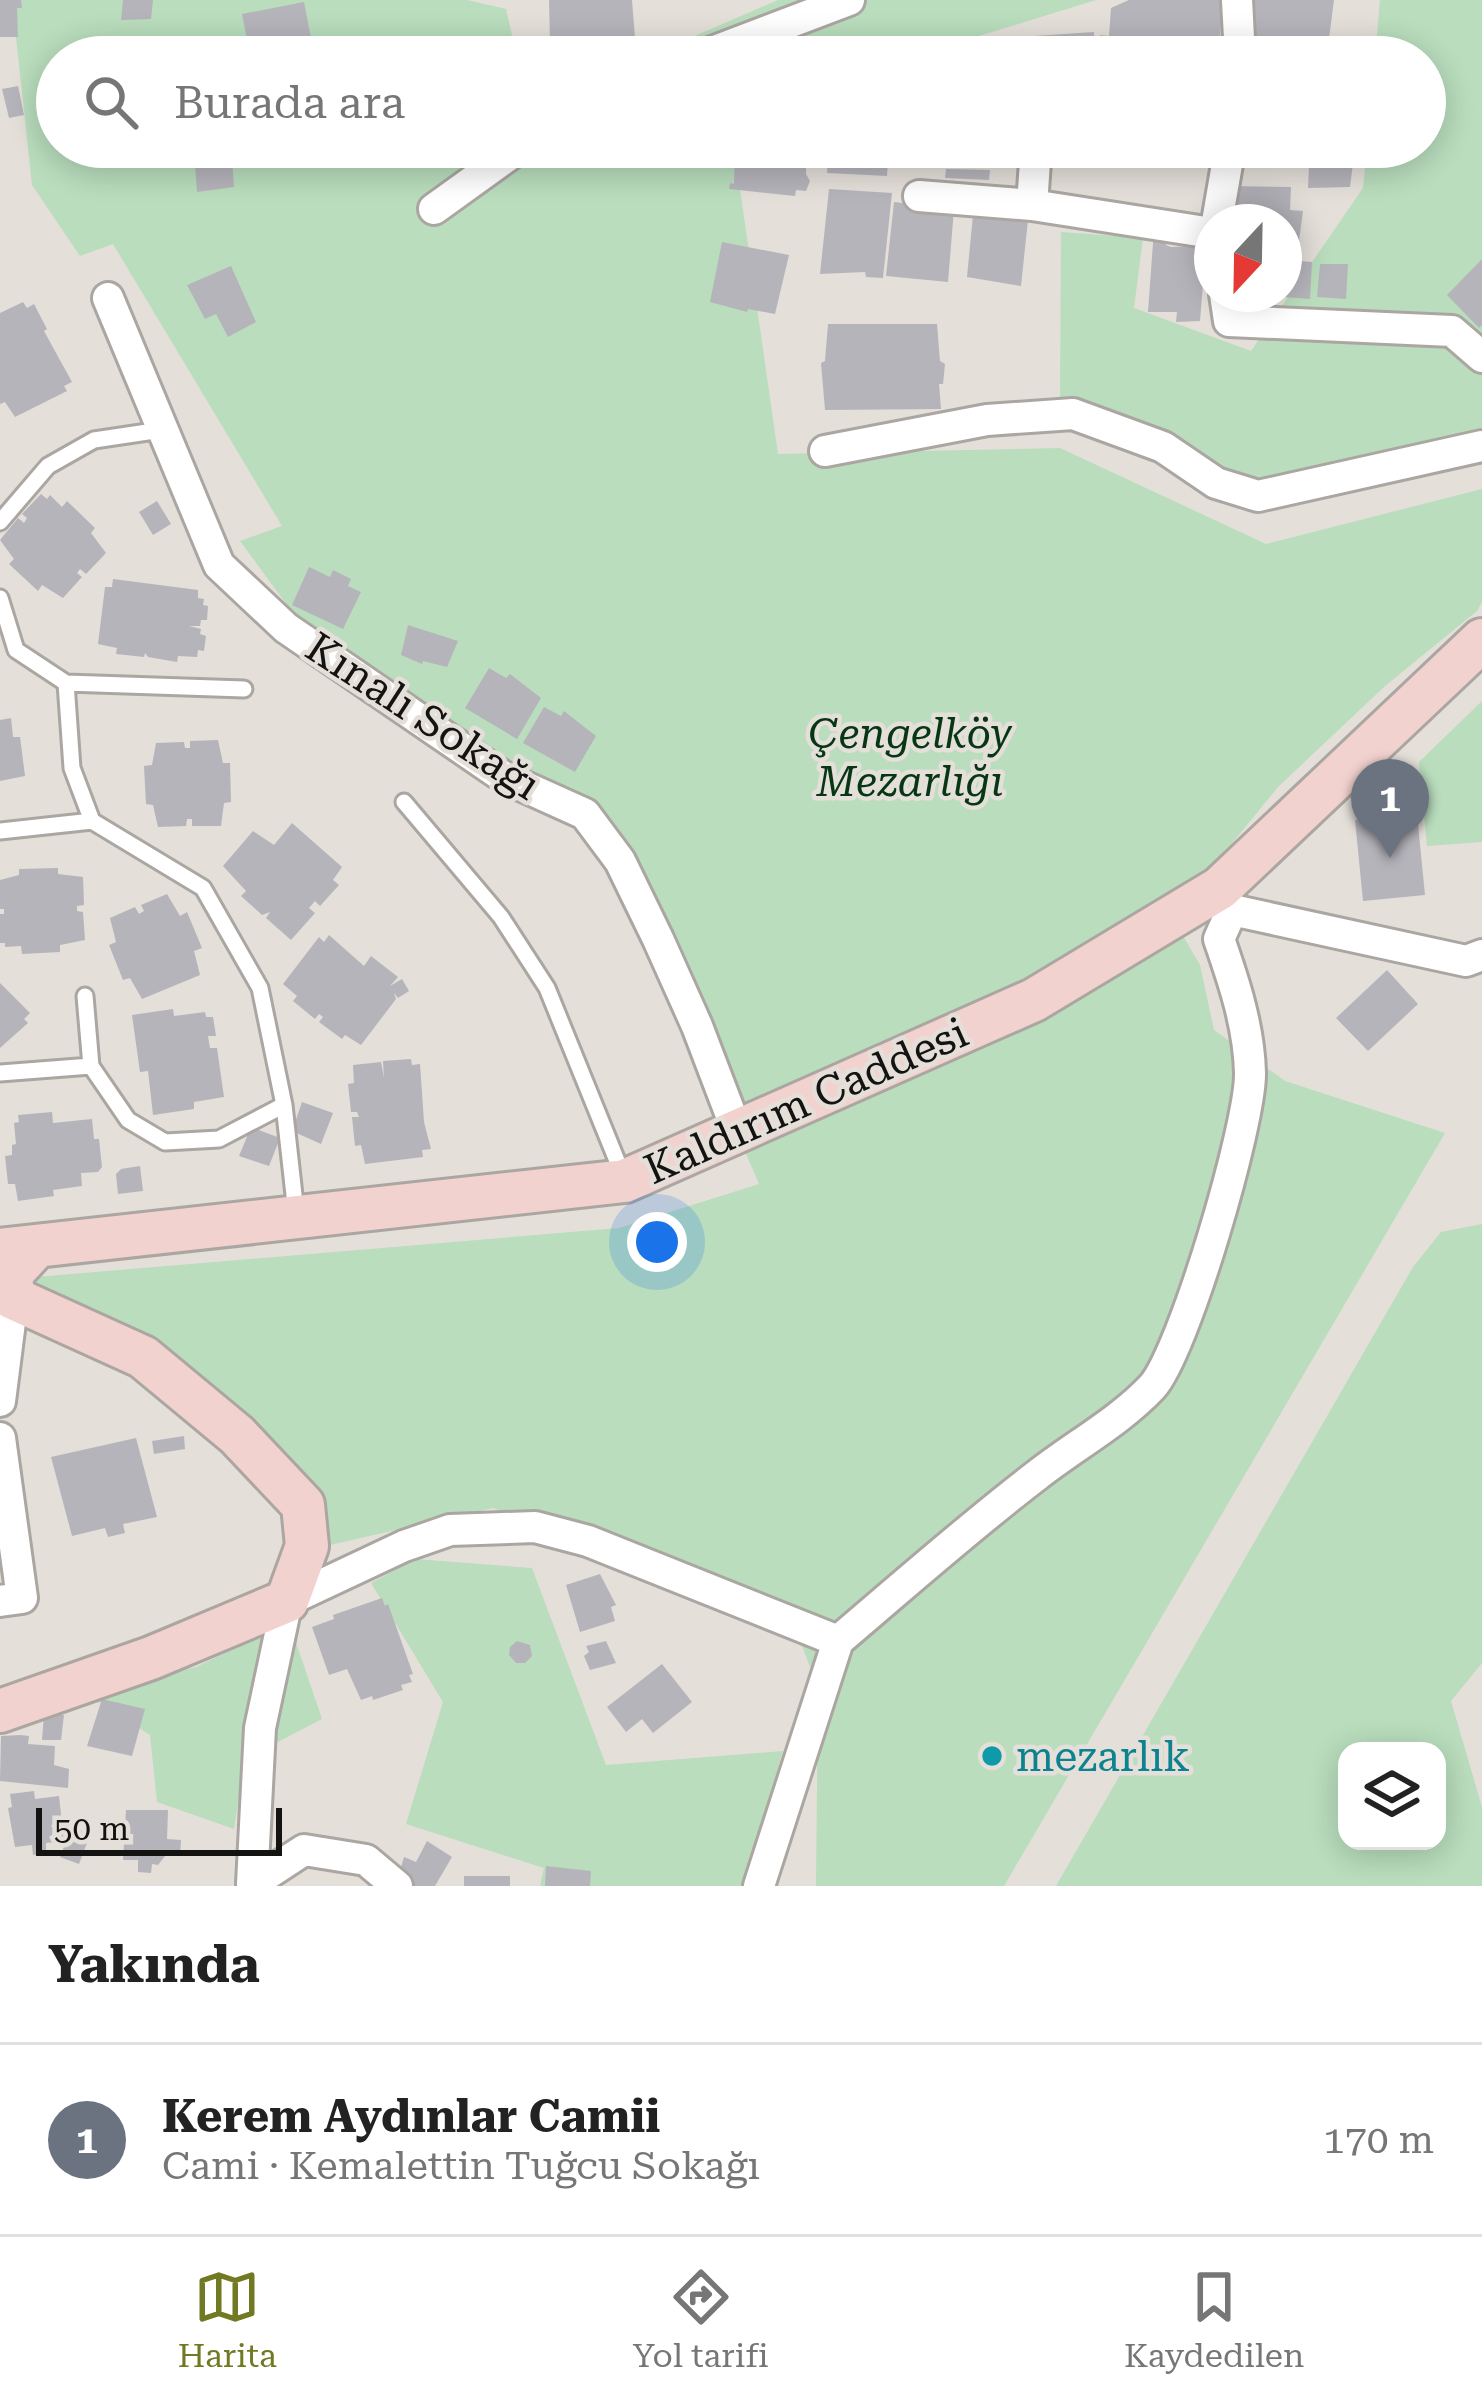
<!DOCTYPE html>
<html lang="tr">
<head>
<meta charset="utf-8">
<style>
	:root { --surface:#fff; --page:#f2f2f2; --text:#222; --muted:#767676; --line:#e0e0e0; --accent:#727923 }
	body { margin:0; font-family:"Roboto Serif",serif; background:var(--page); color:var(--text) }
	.controls { position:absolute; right:36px; bottom:36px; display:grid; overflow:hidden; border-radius:24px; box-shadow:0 6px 30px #0003 }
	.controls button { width:108px; height:108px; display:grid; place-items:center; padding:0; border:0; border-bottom:3px solid var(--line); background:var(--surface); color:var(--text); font:60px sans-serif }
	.compass { position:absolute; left:1194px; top:204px; width:108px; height:108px; border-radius:50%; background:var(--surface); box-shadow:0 6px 30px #0003; rotate:202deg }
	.scale { position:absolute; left:36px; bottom:30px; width:246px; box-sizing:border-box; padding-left:12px; border:6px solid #141311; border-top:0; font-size:33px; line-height:42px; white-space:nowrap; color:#141311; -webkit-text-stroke:9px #e4dfd9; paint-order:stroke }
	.you { position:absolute; left:657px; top:1242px; width:42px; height:42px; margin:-30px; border:9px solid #fff; border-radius:50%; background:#1a73e8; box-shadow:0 0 0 18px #1a73e833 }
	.badge { display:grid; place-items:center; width:78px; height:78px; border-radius:50%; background:var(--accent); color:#fff; font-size:39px; font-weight:700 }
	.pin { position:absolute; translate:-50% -99px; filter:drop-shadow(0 3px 6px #0008) }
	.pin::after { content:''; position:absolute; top:63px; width:42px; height:36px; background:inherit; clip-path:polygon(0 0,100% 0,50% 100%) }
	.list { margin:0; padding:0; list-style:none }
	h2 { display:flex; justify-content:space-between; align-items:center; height:156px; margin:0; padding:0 48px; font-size:51px }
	h2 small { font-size:39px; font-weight:400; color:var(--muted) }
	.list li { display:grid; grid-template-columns:78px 1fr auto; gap:36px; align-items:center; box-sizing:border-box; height:192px; padding:0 48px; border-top:3px solid var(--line) }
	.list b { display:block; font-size:45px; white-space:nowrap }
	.list p { margin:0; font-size:39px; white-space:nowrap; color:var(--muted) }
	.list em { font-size:39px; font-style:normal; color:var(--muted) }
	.icon { flex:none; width:66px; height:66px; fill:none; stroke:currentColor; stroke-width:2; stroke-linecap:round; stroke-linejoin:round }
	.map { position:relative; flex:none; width:1482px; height:1886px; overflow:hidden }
	.search { position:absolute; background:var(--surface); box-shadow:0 6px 30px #0003; left:36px; right:36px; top:36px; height:132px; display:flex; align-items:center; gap:30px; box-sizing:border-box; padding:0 42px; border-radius:66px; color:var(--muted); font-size:45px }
	.sheet { height:348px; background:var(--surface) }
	nav { display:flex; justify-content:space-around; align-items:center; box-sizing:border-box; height:168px; border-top:3px solid var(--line); background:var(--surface); font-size:33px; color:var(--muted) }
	nav a { display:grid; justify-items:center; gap:6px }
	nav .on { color:var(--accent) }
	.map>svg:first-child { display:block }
	.green { fill:#b9ddbd; fill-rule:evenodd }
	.building { fill:#b6b4bb }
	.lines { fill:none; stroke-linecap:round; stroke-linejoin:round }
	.lane-casing { stroke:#aba6a1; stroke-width:21 }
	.street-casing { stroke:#aba6a1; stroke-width:36 }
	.secondary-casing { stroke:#aba6a1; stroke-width:48 }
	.lane { stroke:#fff; stroke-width:15 }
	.street { stroke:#fff; stroke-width:30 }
	.secondary { stroke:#f2d2ce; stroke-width:42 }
	.culture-dot { fill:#0f9aa8; stroke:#e4dfd9; stroke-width:4.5 }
	.labels { text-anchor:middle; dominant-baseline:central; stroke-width:9; stroke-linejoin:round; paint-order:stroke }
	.street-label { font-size:42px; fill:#141311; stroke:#e4dfd9 }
	.park-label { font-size:42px; font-style:italic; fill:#063613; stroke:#e4dfd9 }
	.culture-label { font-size:42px; fill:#0d838f; stroke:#e4dfd9; text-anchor:start }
</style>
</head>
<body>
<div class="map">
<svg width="1482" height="1886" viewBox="0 0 1482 1886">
	<rect width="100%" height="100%" fill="#e4dfd9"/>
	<!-- green -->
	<path class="green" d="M12,0h455l39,9 11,48h-460v90h677l44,307 282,-6 206,96 216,-55v113l-5,9 -92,75 -107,101 -106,130 28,48 14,65 71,51 160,52 -441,753h-188l2,-198 -25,-66 -300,-114 -163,37 -122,-145 -208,-120 619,-52 140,-44 -136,-319 -98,-88 -189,-105 -96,-131 42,-15 -169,-282 -33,12 -48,-71z
		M778,0h318l-185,57h-265z
		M1380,0h102v456l-230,30 -192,-77 1,-177 82,6 -9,70 117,43 112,-163 4,-41h58v-90h-50z
		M1482,701v141l-55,4 -8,-84z
		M1482,1224v439l-31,38 31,106v79h-426l357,-619 28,-35zM1347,1751h90v90h-90z
		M415,1559l117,9 74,197 177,-14 -38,135h-205l4,-18 -138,-44 37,-122 -72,-119z
		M289,1622l33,97 -52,27 -26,21 -10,62 -77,-27 -7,-67 -68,-44 114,-24z"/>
	<!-- building -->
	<path class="building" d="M0,0h21l1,8h-5l1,29h-18z
		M123,0h30l-2,19 -30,1z
		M549,0h83l3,38 -85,5z
		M1129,0h93l-3,57h-111v-11h-9l1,-11 9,1 2,-28z
		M1253,0h81l-7,54 -79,-9z
		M304,2l7,36 -62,12 -7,-36z
		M1094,32l1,25h-62l1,-21z
		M489,39l32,4v14h-33z
		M956,43l62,2 -1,12h-62z
		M18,86l6,29 -15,3 -7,-29z
		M166,147h83l1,9 -18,2 2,29 -37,5 -2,-28 -29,1z
		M735,147h71v27l4,7 -4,10 -10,-1 -1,6 -66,-7 1,-6 4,1z
		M829,147h60l-2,29 -60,-3z
		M1330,147h25l-5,40 -42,1 1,-22 15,-2z
		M946,169l44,1 -1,10 -44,-2z
		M1229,186l62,1 -1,23 13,1 -4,30 -15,-1v-18h-58z
		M829,189l63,4 -9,85 -17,-1 -1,-5 -45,2z
		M894,202l60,7 -6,73 -62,-6z
		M973,215l55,5 -7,66 -54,-9z
		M1154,229h12v16l5,2 35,-1 -6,75 -24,1 1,-10h-29z
		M722,242l67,13 -14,59 -27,-5 -1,3 -37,-10z
		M1482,259v66l-3,3 -32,-33z
		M1287,260l25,2 -2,37 -26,-2z
		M1320,264h28l-2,35 -29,-2z
		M231,266l25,56 -28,15 -12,-23 -11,5 -18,-34z
		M23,302l4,6 7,-4 13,25 -3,2 28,51 -8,4 3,5 -52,26 -10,-15 -5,2v-91z
		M828,324h109l3,37 5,3 -2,20h-4l2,25 -116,1 -4,-47 4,-2z
		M41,494l6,5 3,-4 12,12 5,-6 28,27 -4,5 15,20 -20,21 -6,-5 -3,4 5,4 -19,21 -21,-13 -4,6 -29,-27 5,-5 -14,-19 18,-22 6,5 3,-5 -5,-4z
		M157,501l14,23 -18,11 -14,-23z
		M309,567l21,10 3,-7 18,9 -3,7 13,6 -18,37 -51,-24z
		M113,579l85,11v8l6,1 -1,6 5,1 -1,14h-6l-1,6h-11l12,3 -1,5 6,2 -2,15 -6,-1 -1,7 -19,-1 -1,6 -29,-5 -3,-4 -1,4 -28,-3 1,-6 -19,-4 7,-57h7z
		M408,625l50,16 -11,26 -24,-6 -1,3 -21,-9z
		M489,668l17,10 4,-4 31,24 -24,41 -52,-31z
		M544,707l17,9 3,-5 32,25 -21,36 -52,-29z
		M11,718l2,19h7l5,39 -25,5v-61z
		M218,740l5,23h7l1,39 -7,1 -3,23h-29v-7h-5l-1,7 -28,1 -5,-22 -7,-1 -2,-38 8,-1 4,-22 28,-1 1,6h5v-7z
		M1417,814l8,81 -62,6 -8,-81z
		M292,823l50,44 -9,13 6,5 -19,21 -5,-5 -6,7 6,5 -24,27 -25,-22 4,-6 -8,3 -21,-19 5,-5 -23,-25 30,-35 21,14z
		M58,868v6l25,3 1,28 -7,1v5l6,1 2,28 -25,5v7l-38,2 -1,-8 -16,1v-4h-5v-29h4v-5h-4v-29l19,-5v-6z
		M167,894l13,22 7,-4 15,36 -8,3 6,24 -58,24 -12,-21 -7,2 -14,-35 7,-3 -6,-24 25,-11 4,7 5,-3 -3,-6z
		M329,935l35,31 7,-10 27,21 -8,9 12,-7 7,12 -11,7 -4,-5 2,6 -35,46 -16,-10 -3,4 -23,-17 4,-5 -4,-3 -4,5 -22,-18 4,-5 -14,-12 36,-47 5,5z
		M1387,970l31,34 -50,47 -32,-33z
		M0,983l30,30 -6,6 4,4 -28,25z
		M173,1009l1,7 31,-4 1,5h7l3,19h-8l2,12h7l7,49 -30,5v7l-41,6 -5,-44 -8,1 -8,-57z
		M411,1059l1,6 8,-1 4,58 7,27 -9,1 1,7 -58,7 -4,-19 -6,1 -3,-29h7l-2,-5h-6l-3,-28 6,-1 -1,-18 28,-3 3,16 -1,-17z
		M302,1102l31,11 -12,31 -29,-13z
		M52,1112l1,11 39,-4 2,20h5l3,28 -4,5 -17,1 1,13 -29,4 1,6 -36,5 -3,-17h-7l-3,-28 7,-1v-10l4,-1 -2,-21 5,-1 -1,-7z
		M251,1127l29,11 -11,28 -30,-10z
		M140,1166l3,25 -25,3 -2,-20 5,-5z
		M184,1436l1,13 -31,5 -2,-13z
		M136,1438l21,79 -34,7 2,9 -17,4 -3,-9 -33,8 -21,-79z
		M600,1574l16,31 -5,2 4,14 -35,11 -14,-47z
		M382,1598l3,8 3,-2 25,70 -4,1 3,7 -11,3 2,5 -30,10 -1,-4 -11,4 -14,-31 -18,6 -17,-48 22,-8 -1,-4z
		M517,1641l13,4 2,11 -7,7h-9l-7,-8 1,-8z
		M606,1641l10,22 -26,7 -6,-14 5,-4 -3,-6z
		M662,1664l30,38 -39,31 -11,-14 -16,13 -19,-25z
		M102,1699l43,10 -13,47 -45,-10z
		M44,1714l20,1 -3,25h-19z
		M21,1735l8,1 -1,8 27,2 -1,19 15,4 -1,19 -68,-7 1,-45z
		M34,1791l1,8 24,-3 5,45 -18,2v10l-13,2 -1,-10 -17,2 -7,-39 4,-1 -2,-13z
		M126,1810h42l-1,29 14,1 -1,16 -14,-1 -8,10 -6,-1 -1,9 -13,-1v-12h-15z
		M72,1826l18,9 -11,29 -19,-7z
		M427,1841l25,16 -17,29h-20l-17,-8 6,-21 12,5z
		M546,1866l45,5 -1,15h-45z
		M464,1876h46v10h-46z"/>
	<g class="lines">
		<!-- lane casing -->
		<g class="lane-casing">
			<path id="lane" d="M0,522l48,-56 46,-26 67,-10
				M0,598l16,52 50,33 6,85 20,53 111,67 57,100 24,117 12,108
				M66,683l178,6
				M404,802l97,115 46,71 77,190
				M0,831l92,-10
				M85,996l6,70 37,54 37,22 54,-3 65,-34
				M0,1073l91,-7"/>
		</g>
		<!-- street casing -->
		<g class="street-casing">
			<path id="street" d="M1237,0l3,57
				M699,57l150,-57
				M919,196l113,9 180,28
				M1032,205l4,-58
				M434,209l86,-62
				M1217,222l13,-75
				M1225,294l4,27 223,10 30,26
				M108,298l111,267 67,63 219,150 80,36 35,47 38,78 39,87 40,105
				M825,451l162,-31 86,-6 90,33 53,36 42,13 224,-50
				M1223,893l9,17 234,51 16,-6
				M0,1401l13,-103
				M0,1438l22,160 -22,3
				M397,1886l-31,-26 -62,-10 -52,34 8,-156 27,-127 117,-55 46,-16 85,-3 53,14 250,100c66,-56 130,-113 198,-165 38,-30 83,-54 116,-89 32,-35 99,-264 98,-314 -1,-46 -16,-91 -31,-134l13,-29
				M759,1886l79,-245"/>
		</g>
		<!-- secondary casing -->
		<g class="secondary-casing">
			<path id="secondary" d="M0,1250l625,-69 409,-181 186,-112 262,-248
				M0,1711l151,-53 136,-57 20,-55 -4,-41 -66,-70 -94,-78 -130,-59 -2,-24 26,-28"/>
		</g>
		<!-- lane -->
		<use href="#lane" class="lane"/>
		<!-- street -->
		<use href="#street" class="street"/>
		<!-- secondary -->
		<use href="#secondary" class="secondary"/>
	</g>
	<!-- markers -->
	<circle class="culture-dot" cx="992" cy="1756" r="12"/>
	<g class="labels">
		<!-- street labels -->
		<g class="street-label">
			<text transform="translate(423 716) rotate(33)">Kınalı Sokağı</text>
			<text transform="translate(806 1101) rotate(-24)">Kaldırım Caddesi</text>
		</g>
		<!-- park labels -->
		<g class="park-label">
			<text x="910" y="733">Çengelköy<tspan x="910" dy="48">Mezarlığı</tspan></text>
		</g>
		<!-- culture labels -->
		<g class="culture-label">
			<text x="1016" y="1756">mezarlık</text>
		</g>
	</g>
</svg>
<div class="controls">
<button><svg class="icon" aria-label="layers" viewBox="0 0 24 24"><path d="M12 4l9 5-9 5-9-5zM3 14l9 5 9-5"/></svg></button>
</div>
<svg class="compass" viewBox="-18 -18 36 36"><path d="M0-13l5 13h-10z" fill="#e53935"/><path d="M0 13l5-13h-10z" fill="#767676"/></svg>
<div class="scale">50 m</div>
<div class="you"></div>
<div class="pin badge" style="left:1390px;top:858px;background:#6b7280">1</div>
<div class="search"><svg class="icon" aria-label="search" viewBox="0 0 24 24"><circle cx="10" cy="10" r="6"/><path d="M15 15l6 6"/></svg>Burada ara</div>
</div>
<section class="sheet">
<h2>Yakında<small></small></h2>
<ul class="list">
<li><span class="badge" style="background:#6b7280">1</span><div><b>Kerem Aydınlar Camii</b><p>Cami · Kemalettin Tuğcu Sokağı</p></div><em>170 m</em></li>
</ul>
</section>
<nav>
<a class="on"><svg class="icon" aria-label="map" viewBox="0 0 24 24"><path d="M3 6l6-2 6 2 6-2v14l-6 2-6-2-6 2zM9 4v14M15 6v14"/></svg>Harita</a>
<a><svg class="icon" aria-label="directions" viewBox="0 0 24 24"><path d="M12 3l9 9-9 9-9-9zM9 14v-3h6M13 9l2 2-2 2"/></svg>Yol tarifi</a>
<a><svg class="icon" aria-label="saved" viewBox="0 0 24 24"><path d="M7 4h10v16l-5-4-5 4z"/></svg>Kaydedilen</a>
</nav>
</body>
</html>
